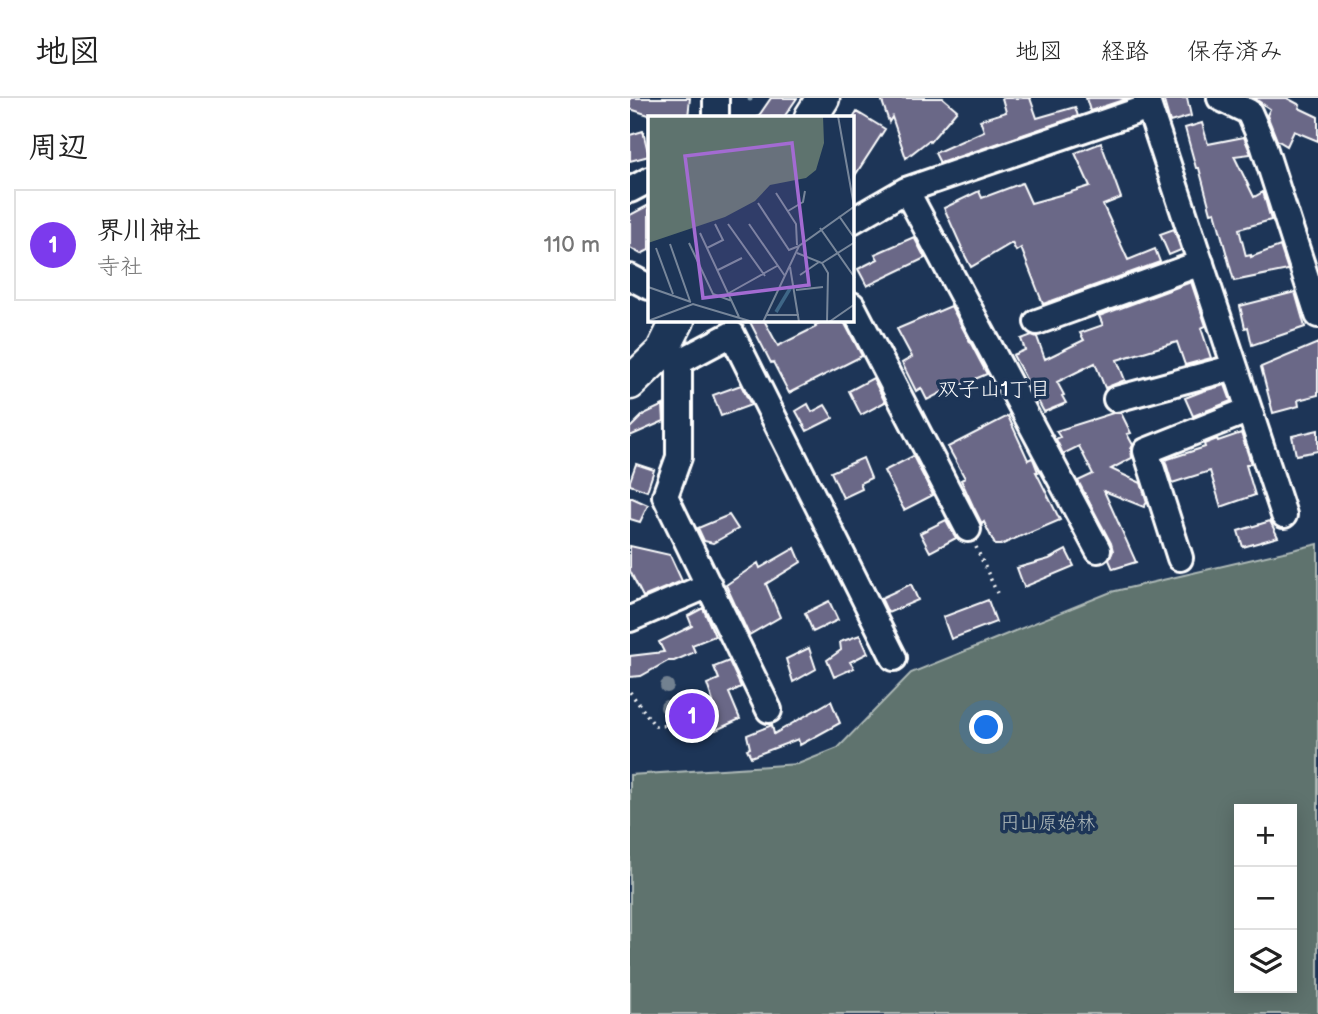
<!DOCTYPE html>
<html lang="ja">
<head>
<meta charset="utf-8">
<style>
	:root { --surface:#fff; --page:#f6f6f6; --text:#222; --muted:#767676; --line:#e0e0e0; --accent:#7c3aed }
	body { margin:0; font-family:"Balsamiq Sans","Klee One",sans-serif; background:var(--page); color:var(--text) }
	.controls { position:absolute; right:21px; bottom:21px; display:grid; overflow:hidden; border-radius:0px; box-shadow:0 4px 18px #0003 }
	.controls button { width:63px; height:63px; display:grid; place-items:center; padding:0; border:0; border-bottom:2px solid var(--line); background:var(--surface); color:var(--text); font:35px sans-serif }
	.you { position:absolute; left:357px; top:630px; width:24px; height:24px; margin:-18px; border:5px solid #fff; border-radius:50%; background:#1a73e8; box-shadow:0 0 0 10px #1a73e833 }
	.badge { display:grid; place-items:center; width:46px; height:46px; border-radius:50%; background:var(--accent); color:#fff; font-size:23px; font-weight:700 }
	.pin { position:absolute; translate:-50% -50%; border:4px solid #fff; box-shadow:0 2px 7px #0006 }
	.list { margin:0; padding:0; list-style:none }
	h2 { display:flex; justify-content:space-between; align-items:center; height:91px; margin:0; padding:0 28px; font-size:30px }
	h2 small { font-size:23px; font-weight:400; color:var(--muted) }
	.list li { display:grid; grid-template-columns:46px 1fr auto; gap:21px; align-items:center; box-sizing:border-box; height:112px; margin:0 14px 14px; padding:0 14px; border:2px solid var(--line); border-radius:0px }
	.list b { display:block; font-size:26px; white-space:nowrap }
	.list p { margin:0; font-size:23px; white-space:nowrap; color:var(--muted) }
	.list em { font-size:23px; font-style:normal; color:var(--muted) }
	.icon { flex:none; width:38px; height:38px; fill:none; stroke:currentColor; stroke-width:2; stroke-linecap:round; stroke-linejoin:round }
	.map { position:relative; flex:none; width:688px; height:916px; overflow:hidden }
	header { display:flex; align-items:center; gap:42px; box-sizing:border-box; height:98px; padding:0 35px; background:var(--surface); border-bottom:2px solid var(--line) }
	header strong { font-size:33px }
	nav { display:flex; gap:38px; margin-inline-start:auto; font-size:24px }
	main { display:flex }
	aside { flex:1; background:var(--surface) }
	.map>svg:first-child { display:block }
	.green { fill:#5e736e; stroke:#aeb9b6; stroke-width:2; fill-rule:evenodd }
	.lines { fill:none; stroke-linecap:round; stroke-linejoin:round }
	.stream { stroke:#8ca4b7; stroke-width:5 }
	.building { fill:#6a6787; stroke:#fff; stroke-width:2 }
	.minor-casing { stroke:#fff; stroke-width:30 }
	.major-casing { stroke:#fff; stroke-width:37 }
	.path { stroke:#fff; stroke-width:3.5; stroke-dasharray:2 5; stroke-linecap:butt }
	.minor { stroke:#1d3557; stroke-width:24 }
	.major { stroke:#1d3557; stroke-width:32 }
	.tree { fill:#728190 }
	.labels { text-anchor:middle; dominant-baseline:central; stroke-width:7; stroke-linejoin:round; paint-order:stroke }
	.park-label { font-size:19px; fill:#b7c0be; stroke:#1d3557 }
	.neighbourhood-label { font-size:21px; fill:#fff; stroke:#1d3557 }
	.inset-river { fill:none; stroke:#3f6787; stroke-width:3.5 }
	.inset-road { fill:none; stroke:#77869a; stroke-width:2 }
	.view { fill:#a36bd2; fill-opacity:0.15; stroke:#a36bd2; stroke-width:3.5 }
	.inset-edge { fill:none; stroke:#fff; stroke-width:3.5 }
</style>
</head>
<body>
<header>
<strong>地図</strong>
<nav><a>地図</a><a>経路</a><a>保存済み</a></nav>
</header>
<main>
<aside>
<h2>周辺<small></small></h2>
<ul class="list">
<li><span class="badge">1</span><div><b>界川神社</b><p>寺社</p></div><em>110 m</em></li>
</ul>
</aside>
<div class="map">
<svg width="688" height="916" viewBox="0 0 688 916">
	<rect width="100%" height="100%" fill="#1d3557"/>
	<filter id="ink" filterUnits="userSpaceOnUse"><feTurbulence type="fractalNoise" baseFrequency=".0143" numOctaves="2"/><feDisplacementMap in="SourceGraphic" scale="14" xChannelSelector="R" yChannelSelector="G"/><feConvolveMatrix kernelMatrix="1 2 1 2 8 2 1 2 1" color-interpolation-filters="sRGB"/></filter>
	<g filter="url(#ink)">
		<!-- green -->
		<path class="green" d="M688,446v470h-688v-239l168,-11 40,-16 73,-75 200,-81zM609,711h53v179h-53z"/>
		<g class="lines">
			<!-- stream -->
			<path class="stream" d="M120,1v-1"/>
		</g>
		<!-- building -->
		<path class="building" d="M0,0h60l-2,19h-33l-25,-8z
			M141,0h26l-13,19h-26z
			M251,0h62l14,12 -27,32 -1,-2 -23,18 -14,-41 -3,5z
			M372,0h28l7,20 38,-11 3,9 -138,47 -5,-10 49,-22 -4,-11 26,-8z
			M456,0h43l-39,13z
			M533,0h24l4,18 -21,6z
			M624,0h33l13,7 -1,3 19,9v24l-24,-10 -7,15 -10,-6 -10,-25 3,-6z
			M227,14l28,17 -33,51v-60z
			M572,25l6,21 36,-7 7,17 -17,2 20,41 9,-5 8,28 -32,9 7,27 5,-1v2l29,-11 8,24 -54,11 -19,-69 -4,1 -12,-45h-3l-11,-40z
			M13,33l6,25 -19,5v-26z
			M471,45l20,55 -18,7 25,55 27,-11 5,13 -117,42 -22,-56 -5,3 -4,-8 -41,24 -10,-19h1l-18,-40 35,-17 3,7 40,-15 9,20 40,-11 19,-6 -15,-33z
			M19,107v45l-8,4 -11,-6v-33z
			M544,131l7,21 -12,5 -9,-21z
			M284,139l11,21 -58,28 -9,-17 20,-10 -3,-5z
			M561,184l15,44 -5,2 10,30 -26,7 -8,-23 -60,18 8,20 -20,8 -10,-25 -38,19 7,13 -2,1 4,7 -22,9 -31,-57 12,-5 -4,-11 11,-4 5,2 8,22 39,-19 -4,-7 23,-8 -4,-9z
			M665,194l10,35 -53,18 -4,-18 -3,1 -5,-22z
			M321,208l36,68 -26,11 -1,-2 -33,17 -6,-12 -5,3 -14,-28 10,-6 -15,-28z
			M119,222h15l14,26 38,-19 -1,-2 10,-5h18l19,36 -73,37 -16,-31 -2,1z
			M688,245v52l-20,5 1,6 -26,7 -12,-46z
			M243,280l12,24 -24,13 -12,-24z
			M111,287l10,20 -30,11 -8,-21z
			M595,287l6,16 -38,15 -8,-18 18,-7z
			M178,306l4,8 13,-7 8,13 -26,13 -11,-20z
			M33,307l1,16 -34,15v-8l14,-14z
			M483,315h8l10,20 -4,1 6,11 -2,4 1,9 -21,11 30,14 6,19 -3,5 -40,-16 32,71 -23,7 -4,-9 4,-9 -2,-8 -33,-62 15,-7 -14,-28 -16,8 -7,-15 4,-2 -4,-6z
			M378,318l20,44 4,-2 1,1 5,13h-2l24,48 -35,15v-1l-24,11h-6l-11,-23 -2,2 -9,-18 -12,-26 4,-2 -17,-31z
			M688,332v21l-22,4 -4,-19z
			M611,335l10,30 -5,2 9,30 -34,12 -11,-36 -38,12 -7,-23 40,-13 -1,-3 13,-5 1,2z
			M283,358l20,39 -29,15 -20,-39z
			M233,360l8,20 -11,5 2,6 -19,9 -12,-26z
			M6,366l18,6 -7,21 -17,-6v-4z
			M0,399l18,8 -8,17 -10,-3z
			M99,417l9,14 -25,14 -9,-2 -6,-13z
			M316,422l10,18 -26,14 -10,-19z
			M640,423l8,16 -35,10 -5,-16z
			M0,448l40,9 12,26 -39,16 -13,-26z
			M165,450l6,14 -35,22 14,33 -31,18 -23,-50 32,-22 2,5z
			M436,452l8,16 -50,21 -7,-19 32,-9z
			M281,486l7,16 -30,13 -7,-15z
			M358,502l8,22 -45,17 -8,-22z
			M199,503l9,19 -25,12 -8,-19z
			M73,510l12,28 -23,9 3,7 -21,9h-6l-27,15 -11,1v-21l34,-4 -5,-10 33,-16 -4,-10z
			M230,537l8,18 -18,9 4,6 -20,9 -7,-17 14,-10 -1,-8z
			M179,550l7,21 -23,13 -7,-23z
			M99,563l12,26 -12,6 11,26 -24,11 -34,4 -4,-28 35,-4 -6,-18 12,-5 -5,-12z
			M201,603l9,22 -40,22 -2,-6 -47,18 -4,-8 3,-1 -3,-13 25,-10 2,9z"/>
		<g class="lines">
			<!-- minor casing -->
			<g class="minor-casing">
				<path id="minor" d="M516,0l138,417
					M590,0l29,14 14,32 55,171
					M86,19v-19
					M0,92l19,-10
					M276,92l192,360
					M222,123l54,-31 243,-83
					M0,179l19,10
					M222,207l116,224
					M407,224l164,-59
					M32,254l17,10 53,-28 162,324
					M49,264v95l-14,39 104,214
					M486,301l119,-32
					M550,460l-34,-107 103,-41
					M0,521l79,-34"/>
			</g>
			<!-- major casing -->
			<g class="major-casing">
				<path id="major" d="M181,19l12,-19
					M0,285l32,-31 16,-32"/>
			</g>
			<!-- path -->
			<path class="path" d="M346,449l21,46
				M0,594l25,34 26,-1"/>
			<!-- minor -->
			<use href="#minor" class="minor"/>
			<!-- major -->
			<use href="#major" class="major"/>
		</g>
		<!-- trees -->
		<g class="tree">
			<circle cx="37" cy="588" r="7"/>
			<circle cx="37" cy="609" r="7"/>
		</g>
	</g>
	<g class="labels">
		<!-- park labels -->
		<g class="park-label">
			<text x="418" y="725">円山原始林</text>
		</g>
		<!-- neighbourhood labels -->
		<g class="neighbourhood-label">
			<text x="364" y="291">双子山1丁目</text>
		</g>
	</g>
	<!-- overview -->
	<g transform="translate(18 18)">
		<rect width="206" height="206" fill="#1d3557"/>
		<path d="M0,0h175l1,27 -8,27 -10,8 -36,7 -15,16 -30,16 -77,26z" fill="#5e736e"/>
		<path class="inset-river" d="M128,196l15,-25"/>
		<path class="inset-road" d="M190,0l16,90M128,77l20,31 1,21M110,87l31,47 10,-4M140,95l15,-9 2,-11M191,100l16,23M80,108l37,52M101,108l36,52M172,112l35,50M52,117l39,84M41,127l24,51 19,7M22,128l20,57M8,132l17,46M59,132l16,-8 -8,-16M149,137l25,10 6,10 -1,49M174,147l33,-21M142,151l9,55M70,154l24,-12M152,159l19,-13M0,171l43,15M148,174l27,-3M81,177l48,-27M118,199h33M0,205l45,-17 60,18M115,206l36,-76 56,-40M181,206l26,-18"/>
		<path class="view" d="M144,27l17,142 -106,13 -18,-142z"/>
		<rect width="206" height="206" class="inset-edge"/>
	</g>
</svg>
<div class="controls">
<button>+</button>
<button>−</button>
<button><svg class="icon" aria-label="layers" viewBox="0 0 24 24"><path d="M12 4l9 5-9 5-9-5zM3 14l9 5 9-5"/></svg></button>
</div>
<div class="you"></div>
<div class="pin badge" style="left:62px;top:618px">1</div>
</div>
</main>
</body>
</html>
